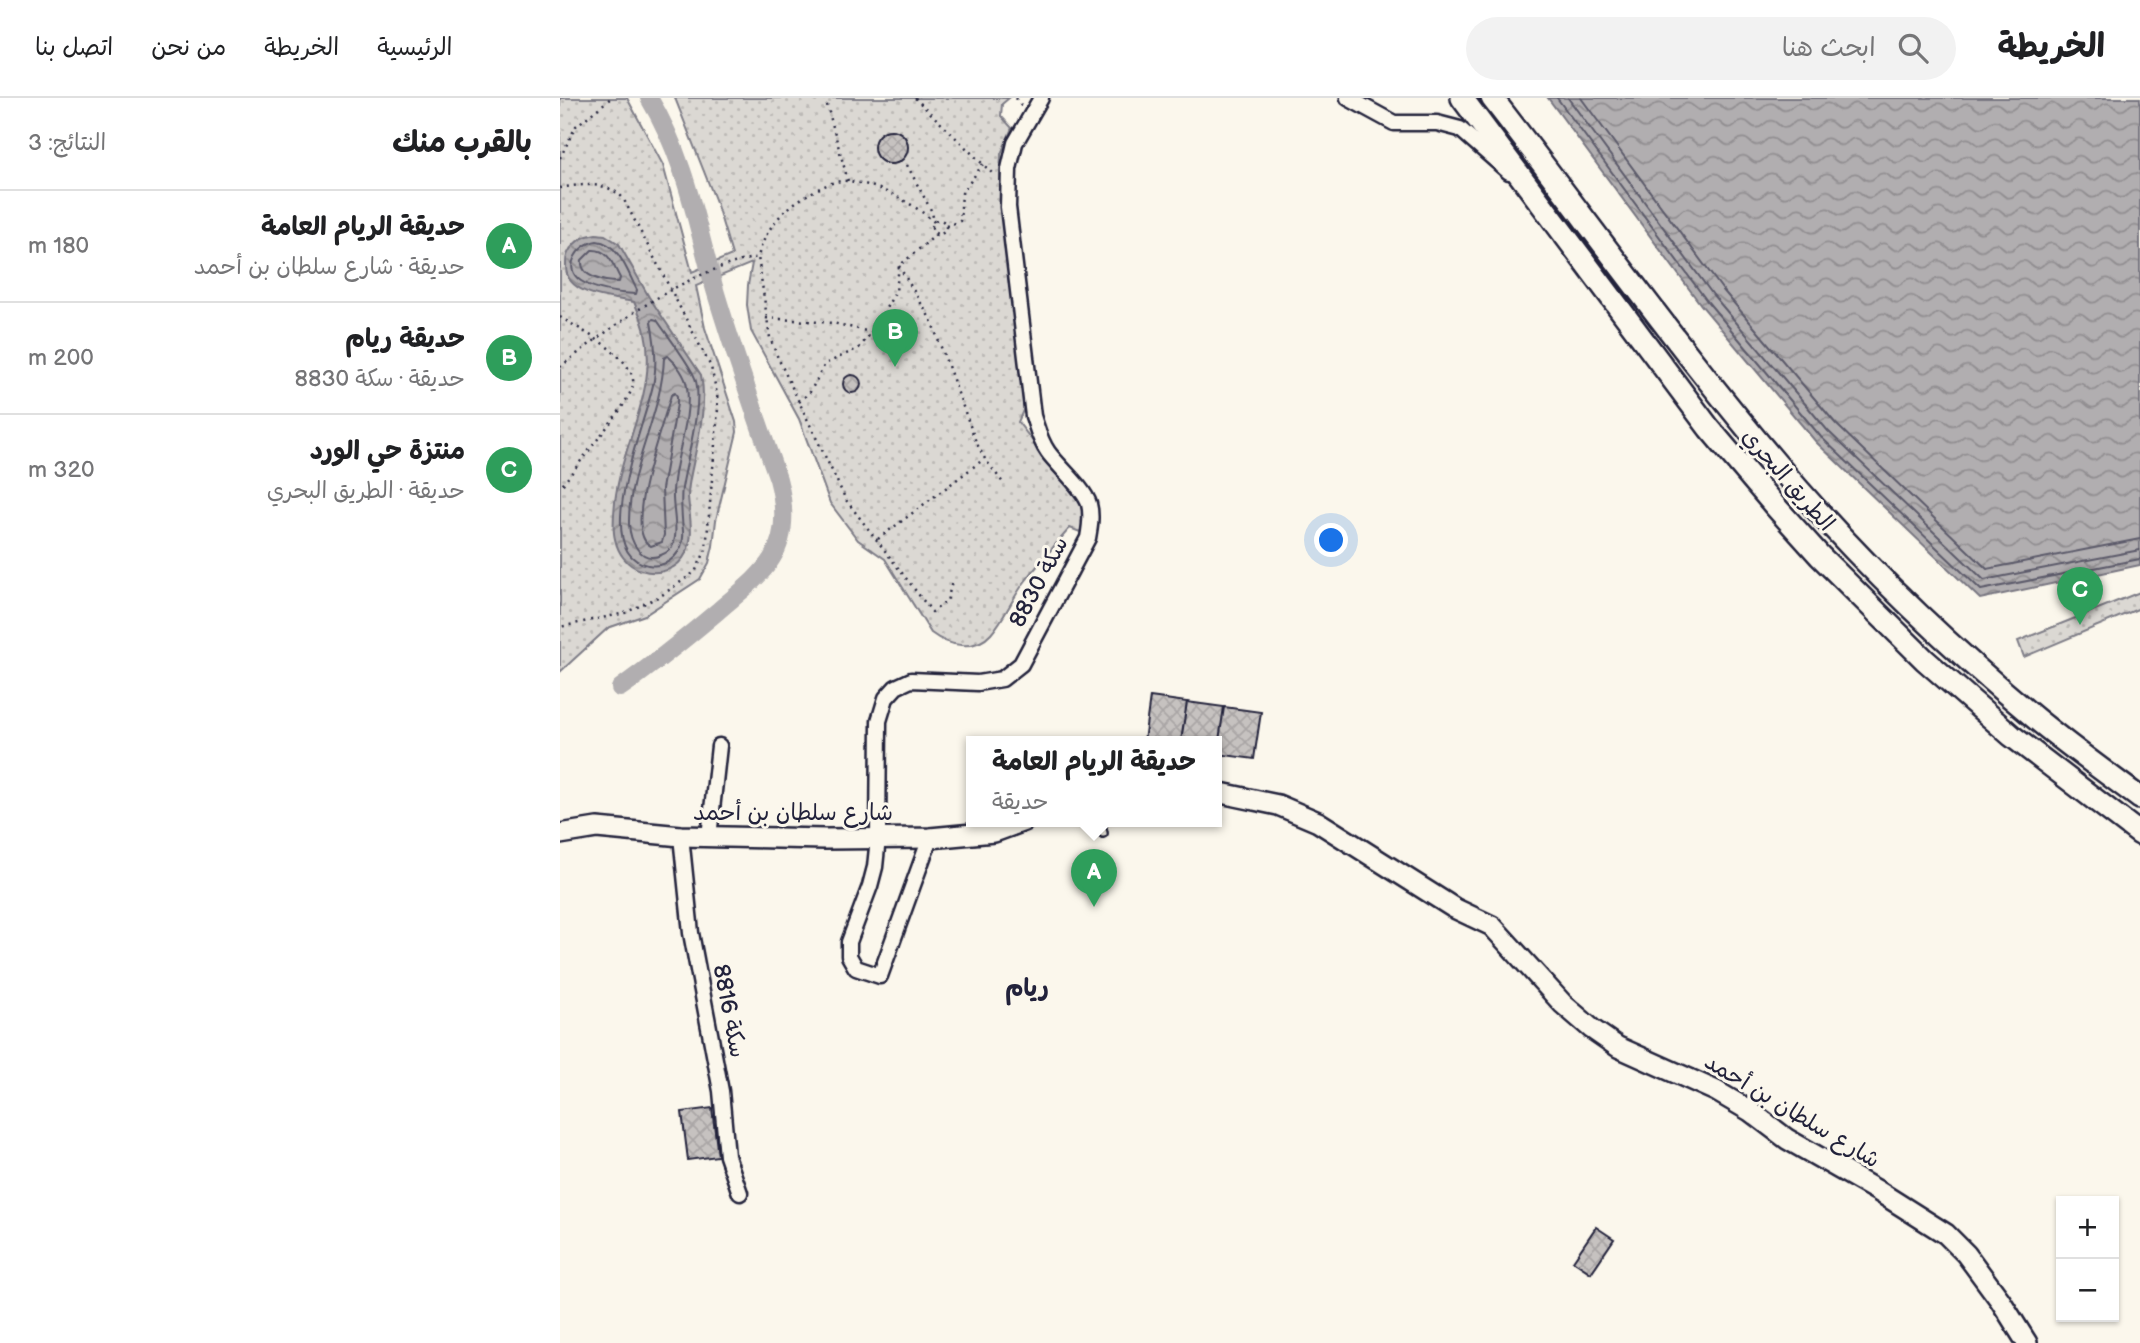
<!DOCTYPE html>
<html lang="ar">
<head>
<meta charset="utf-8">
<style>
	:root { --surface:#fff; --page:#f2f2f2; --text:#202124; --muted:#757577; --line:#e0e0e0; --accent:#1f6fb2 }
	body { margin:0; font-family:"Balsamiq Sans","Playpen Sans Arabic",sans-serif; background:var(--page); color:var(--text); direction:rtl }
	.controls { position:absolute; right:21px; bottom:21px; display:grid; overflow:hidden; border-radius:0px; box-shadow:0 2px 5px #0004 }
	.controls button { width:63px; height:63px; display:grid; place-items:center; padding:0; border:0; border-bottom:2px solid var(--line); background:var(--surface); color:var(--text); font:35px sans-serif }
	.you { position:absolute; left:772px; top:443px; width:24px; height:24px; margin:-18px; border:5px solid #fff; border-radius:50%; background:#1a73e8; box-shadow:0 0 0 10px #1a73e833 }
	.badge { display:grid; place-items:center; width:46px; height:46px; border-radius:50%; background:var(--accent); color:#fff; font-size:23px; font-weight:700 }
	.pin { position:absolute; translate:-50% -58px; filter:drop-shadow(0 2px 4px #0008) }
	.pin::after { content:''; position:absolute; top:37px; width:24px; height:21px; background:inherit; clip-path:polygon(0 0,100% 0,50% 100%) }
	.popup { position:absolute; left:406px; top:638px; width:256px; height:91px; box-sizing:border-box; display:grid; place-content:center; border-radius:0px; background:var(--surface); filter:drop-shadow(0 2px 5px #0005); font-size:23px; white-space:nowrap; color:var(--muted) }
	.popup b { font-size:26px; color:var(--text) }
	.popup::after { content:''; position:absolute; left:50%; top:100%; margin-left:-14px; border:14px solid transparent; border-top-color:var(--surface) }
	.list { margin:0; padding:0; list-style:none }
	h2 { display:flex; justify-content:space-between; align-items:center; height:91px; margin:0; padding:0 28px; font-size:30px }
	h2 small { font-size:23px; font-weight:400; color:var(--muted) }
	.list li { display:grid; grid-template-columns:46px 1fr auto; gap:21px; align-items:center; box-sizing:border-box; height:112px; padding:0 28px; border-top:2px solid var(--line) }
	.list b { display:block; font-size:26px; white-space:nowrap }
	.list p { margin:0; font-size:23px; white-space:nowrap; color:var(--muted) }
	.list em { font-size:23px; font-style:normal; color:var(--muted) }
	.icon { flex:none; width:38px; height:38px; fill:none; stroke:currentColor; stroke-width:2; stroke-linecap:round; stroke-linejoin:round }
	.map { position:relative; flex:none; width:1580px; height:1245px; overflow:hidden; direction:ltr }
	header { display:flex; align-items:center; gap:42px; box-sizing:border-box; height:98px; padding:0 35px; background:var(--surface); border-bottom:2px solid var(--line) }
	header strong { font-size:33px }
	nav { display:flex; gap:38px; margin-inline-start:auto; font-size:24px }
	.search { width:490px; height:63px; background:var(--page); display:flex; align-items:center; gap:18px; box-sizing:border-box; padding:0 24px; border-radius:38px; color:var(--muted); font-size:26px }
	main { display:flex }
	aside { flex:1; background:var(--surface) }
	.map>svg:first-child { display:block }
	.park { fill:url(#park-dots); stroke:#7e7d87; stroke-width:2 }
	.water { fill:url(#water-waves); stroke:#787681; stroke-width:2 }
	.lines { fill:none; stroke-linecap:round; stroke-linejoin:round }
	.shore { stroke:#5b5a6a; stroke-width:2 }
	.canal { stroke:#b1aeb0; stroke-width:18 }
	.building { fill:url(#building-cross-hatch); stroke:#22223b; stroke-width:2 }
	.lane-casing { stroke:#22223b; stroke-width:12 }
	.street-casing { stroke:#22223b; stroke-width:19 }
	.secondary-casing { stroke:#22223b; stroke-width:24 }
	.primary-casing { stroke:#22223b; stroke-width:26 }
	.path { stroke:#22223b; stroke-width:2.5; stroke-dasharray:2 5; stroke-linecap:butt }
	.lane { stroke:#fbf7ec; stroke-width:7 }
	.street { stroke:#fbf7ec; stroke-width:14 }
	.secondary { stroke:#fbf7ec; stroke-width:19 }
	.primary { stroke:#fbf7ec; stroke-width:21 }
	.labels { text-anchor:middle; dominant-baseline:central; stroke-width:6; stroke-linejoin:round; paint-order:stroke }
	.street-label { font-size:23px; fill:#22223b; stroke:#fbf7ec }
	.neighbourhood-label { font-size:24px; font-weight:bold; fill:#22223b; stroke:#fbf7ec }
</style>
</head>
<body>
<header>
<strong>الخريطة</strong>
<div class="search"><svg class="icon" aria-label="search" viewBox="0 0 24 24"><circle cx="10" cy="10" r="6"/><path d="M15 15l6 6"/></svg>ابحث هنا</div>
<nav><a>الرئيسية</a><a>الخريطة</a><a>من نحن</a><a>اتصل بنا</a></nav>
</header>
<main>
<div class="map">
<svg width="1580" height="1245" viewBox="0 0 1580 1245">
	<defs>
		<pattern id="park-dots" width="8" height="8" patternUnits="userSpaceOnUse" patternTransform="scale(1.75)"><rect width="8" height="8" fill="#dbd8d3"/><path d="M2 2h.1M6 6h.1" fill="none" stroke="#bcb9b6" stroke-width="1.8" stroke-linecap="round"/></pattern>
		<pattern id="water-waves" width="16" height="10" patternUnits="userSpaceOnUse" patternTransform="scale(1.75)"><rect width="16" height="10" fill="#b1aeb0"/><path d="M0 5q4-4 8 0t8 0" fill="none" stroke="#908d90"/></pattern>
		<pattern id="building-cross-hatch" width="8" height="8" patternUnits="userSpaceOnUse" patternTransform="scale(1.75)"><rect width="8" height="8" fill="#c6c2c0"/><path d="M0 0l8 8M0 8l8-8" fill="none" stroke="#aaa6a6"/></pattern>
	</defs>
	<rect width="100%" height="100%" fill="#fbf7ec"/>
	<filter id="ink" filterUnits="userSpaceOnUse"><feTurbulence type="fractalNoise" baseFrequency=".0143" numOctaves="2"/><feDisplacementMap in="SourceGraphic" scale="14" xChannelSelector="R" yChannelSelector="G"/><feConvolveMatrix kernelMatrix="1 2 1 2 8 2 1 2 1" color-interpolation-filters="sRGB"/></filter>
	<g filter="url(#ink)">
		<!-- park -->
		<path class="park" d="M0,0h67l36,67 29,107 40,-17 -16,-53 -41,-104h334l-7,6 -1,12 11,12 -11,26 -1,29 24,225 -6,14 64,83 3,13 -5,14 -10,-4c-16,18 -32,36 -46,55 -12,16 -20,36 -33,51 -16,18 -43,12 -60,-1l-46,-74 -27,-19 -28,-37 -31,-84 -48,-88 -4,-26 1,-20 4,-22 -56,23 9,42 31,94 1,10 -21,88 -3,26 -4,17 -9,16 -55,36 -37,13 -48,44z
			M1580,494v16l-116,49 -6,-16z"/>
		<!-- water -->
		<path class="water" d="M988,0h592v467l-160,34 -164,-157 -115,-137z
			M36,136l9,1 14,9 30,53 52,78c6,30 -2,60 -8,89 -2,10 -5,21 -5,32 1,18 7,40 -2,57 -8,17 -28,23 -45,17 -14,-4 -23,-17 -26,-31 -3,-12 -1,-24 0,-37 8,-70 56,-129 19,-200 -21,-4 -68,-6 -68,-35 0,-7 0,-11 3,-16 7,-11 15,-15 27,-17z"/>
		<g class="lines">
			<!-- shore -->
			<path class="shore" d="M997,0l150,203 114,136 160,153 159,-31
				M1008,0l145,197 115,136 156,149 156,-30
				M1021,0l141,191 114,135 151,145 153,-30
				M37,143c22,2 31,32 40,49l-1,4c-16,0 -41,-4 -55,-13 -20,-13 -2,-38 16,-40z
				M32,152c17,-1 21,15 28,28l-1,4c-14,0 -39,-4 -37,-22z
				M93,221l4,1c10,15 32,43 38,58 9,24 -9,83 -13,110 -2,14 0,29 1,43 2,20 -14,38 -35,34 -62,-11 1,-149 6,-185 3,-19 1,-38 -3,-58z
				M108,258c8,7 18,20 19,31 5,33 -13,71 -14,105 -1,16 6,38 0,53 -2,5 -7,8 -12,10 -21,9 -31,-14 -32,-31 -1,-57 33,-109 35,-166z
				M115,295l2,3v8l-15,85 2,46 -2,7 -11,4c-30,-14 13,-124 20,-151z"/>
			<!-- canal -->
			<path class="canal" d="M60,590c34,-24 66,-50 98,-77 18,-16 41,-32 54,-53 15,-24 13,-53 6,-79 -22,-63 -44,-125 -63,-189 -19,-67 -29,-131 -66,-192"/>
		</g>
		<!-- building -->
		<path class="building" d="M314 49a17 17 0 1 1 34 0a17 17 0 1 1-34 0Z
			M283 286a9 9 0 1 1 18 0a9 9 0 1 1-18 0Z
			M590,599l37,5 -6,39h-37z
			M627,604l37,5 -7,47 -1,-13h-35z
			M664,609l37,5 -7,47 -37,-5z
			M152,1010l6,48 -30,4 -6,-48z
			M1036,1129l18,12 -23,34 -18,-12z"/>
		<g class="lines">
			<!-- lane casing -->
			<g class="lane-casing">
				<path id="lane" d="M540,723l3,12"/>
			</g>
			<!-- street casing -->
			<g class="street-casing">
				<path id="street" d="M788,0l46,25h43l23,6 49,43
					M121,738l10,97 30,158 6,65 13,37
					M149,739l10,-91
					M370,740l-50,138 -24,-8 -7,-12v-14l21,-56 5,-19 3,-29 1,-117 7,-23 10,-11 15,-7 67,3 24,-4 19,-15 67,-126c2,-11 4,-23 1,-34 -5,-16 -31,-38 -41,-52 -8,-11 -11,-24 -15,-36l-25,-209 1,-38 6,-26 26,-45"/>
			</g>
			<!-- secondary casing -->
			<g class="secondary-casing">
				<path id="secondary" d="M656,694l62,13 40,17 136,86 38,18 71,78 29,25 26,18 98,44 34,20 37,28 91,52 68,43 20,20 34,46 27,43
					M0,736l37,-6 84,8 144,3 105,-1 64,-6 30,-11"/>
			</g>
			<!-- primary casing -->
			<g class="primary-casing">
				<path id="primary" d="M902,0l247,330 66,78 45,50 105,104 87,76 128,98
					M932,0c102,131 198,267 307,392 72,82 152,158 236,228 34,28 70,54 105,80"/>
			</g>
			<!-- path -->
			<path class="path" d="M265,0l23,83
				M355,0l78,76
				M456,0l5,8
				M0,60l16,-32 35,-28
				M347,67l25,47 2,10
				M0,90c22,-4 47,-7 63,10l88,169 6,27 1,15 -12,141 -11,22 -33,23 -37,18 -65,14
				M372 129a7 7 0 1 1 14 0a7 7 0 1 1-14 0Z
				M374,124c-20,-19 -59,-39 -87,-41 -11,-1 -21,4 -31,9 -29,15 -50,35 -58,67l12,81 8,20 68,142 86,112 15,-11 5,-19
				M386,128l14,-5 2,-28 21,-29
				M339,168l32,54 45,122 9,17 19,25
				M0,219c19,12 77,41 73,68 -2,9 -8,16 -12,24l-61,79
				M206,220l67,5 37,9
				M0,269c60,-46 122,-95 198,-110
				M239,304l11,-10 15,-28 34,-16 13,-16 24,-41 3,-25 38,-32
				M318,441l106,-80"/>
			<!-- lane -->
			<use href="#lane" class="lane"/>
			<!-- street -->
			<use href="#street" class="street"/>
			<!-- secondary -->
			<use href="#secondary" class="secondary"/>
			<!-- primary -->
			<use href="#primary" class="primary"/>
		</g>
	</g>
	<g class="labels">
		<!-- street labels -->
		<g class="street-label">
			<text transform="translate(1228 382) rotate(49)">الطريق البحري</text>
			<text transform="translate(479 484) rotate(-62)">سكة 8830</text>
			<text x="233" y="715">شارع سلطان بن أحمد</text>
			<text transform="translate(169 913) rotate(79)">سكة 8816</text>
			<text transform="translate(1232 1013) rotate(31)">شارع سلطان بن أحمد</text>
		</g>
		<!-- neighbourhood labels -->
		<g class="neighbourhood-label">
			<text x="467" y="890">ريام</text>
		</g>
	</g>
</svg>
<div class="controls">
<button>+</button>
<button>−</button>
</div>
<div class="you"></div>
<div class="pin badge" style="left:534px;top:809px;background:#2e9e5b">A</div>
<div class="popup"><b>حديقة الريام العامة</b>حديقة</div>
<div class="pin badge" style="left:335px;top:269px;background:#2e9e5b">B</div>
<div class="pin badge" style="left:1520px;top:527px;background:#2e9e5b">C</div>
</div>
<aside>
<h2>بالقرب منك<small>النتائج: 3</small></h2>
<ul class="list">
<li><span class="badge" style="background:#2e9e5b">A</span><div><b>حديقة الريام العامة</b><p>حديقة · شارع سلطان بن أحمد</p></div><em>180 m</em></li>
<li><span class="badge" style="background:#2e9e5b">B</span><div><b>حديقة ريام</b><p>حديقة · سكة 8830</p></div><em>200 m</em></li>
<li><span class="badge" style="background:#2e9e5b">C</span><div><b>منتزة حي الورد</b><p>حديقة · الطريق البحري</p></div><em>320 m</em></li>
</ul>
</aside>
</main>
</body>
</html>
